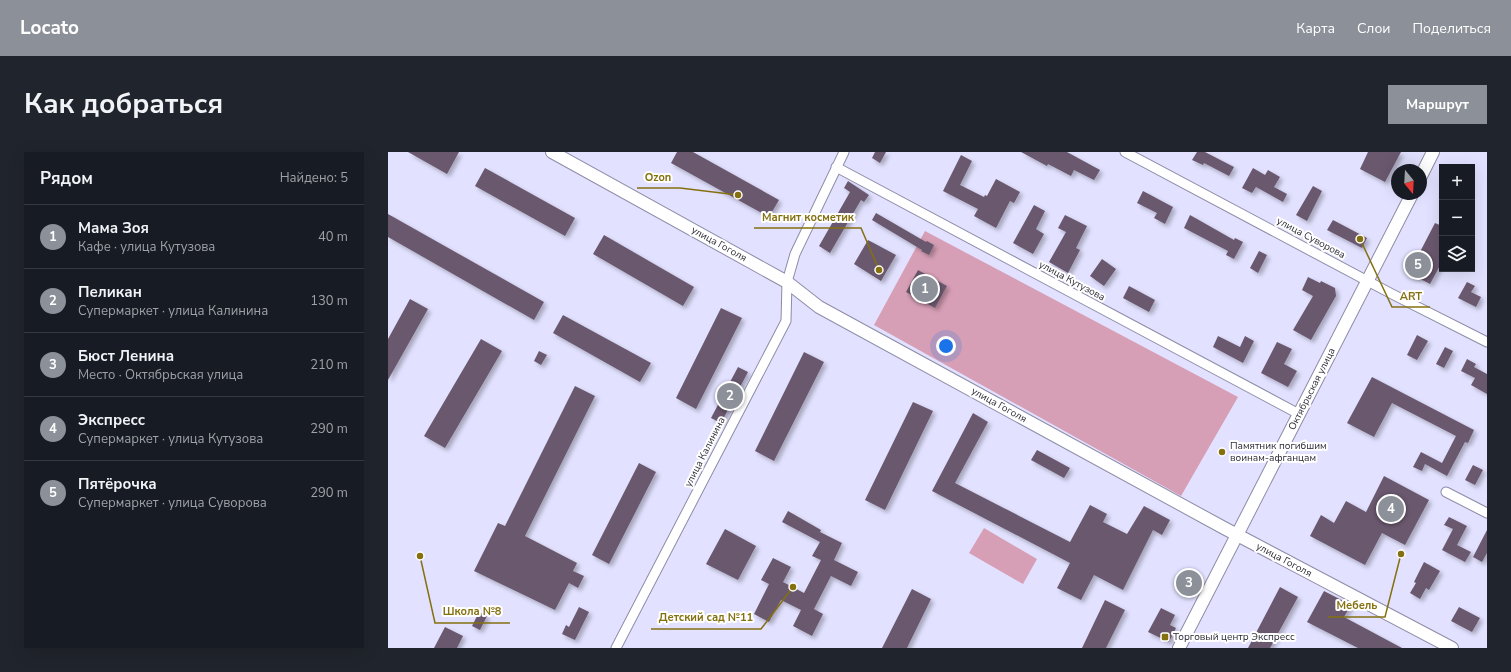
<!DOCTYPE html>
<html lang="ru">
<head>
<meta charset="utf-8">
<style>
	:root { --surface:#171b24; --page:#20242c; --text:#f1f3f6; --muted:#9ea1a6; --line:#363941; --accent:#8c9099 }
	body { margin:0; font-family:"Nunito Sans",sans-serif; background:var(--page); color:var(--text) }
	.controls { position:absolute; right:12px; top:12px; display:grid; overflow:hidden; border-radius:0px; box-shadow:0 4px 16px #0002 }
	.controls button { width:36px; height:36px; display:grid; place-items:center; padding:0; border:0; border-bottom:1px solid var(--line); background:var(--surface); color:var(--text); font:20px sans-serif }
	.compass { position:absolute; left:1003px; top:12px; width:36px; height:36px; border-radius:50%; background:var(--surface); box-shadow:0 4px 16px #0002; rotate:162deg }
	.you { position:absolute; left:558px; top:194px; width:14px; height:14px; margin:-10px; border:3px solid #fff; border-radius:50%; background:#1a73e8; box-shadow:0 0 0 6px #1a73e833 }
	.badge { display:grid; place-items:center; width:26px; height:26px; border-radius:50%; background:var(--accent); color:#fff; font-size:13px; font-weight:700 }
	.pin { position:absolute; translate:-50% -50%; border:2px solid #fff; box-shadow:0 1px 4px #0006 }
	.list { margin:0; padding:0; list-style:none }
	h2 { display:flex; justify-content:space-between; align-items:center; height:52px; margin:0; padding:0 16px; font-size:17px }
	h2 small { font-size:13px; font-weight:400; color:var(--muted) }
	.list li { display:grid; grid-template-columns:26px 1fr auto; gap:12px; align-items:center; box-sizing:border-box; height:64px; padding:0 16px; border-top:1px solid var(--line) }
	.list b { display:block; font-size:15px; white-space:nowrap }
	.list p { margin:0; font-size:13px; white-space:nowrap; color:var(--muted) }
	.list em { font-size:13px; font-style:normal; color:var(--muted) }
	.icon { flex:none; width:22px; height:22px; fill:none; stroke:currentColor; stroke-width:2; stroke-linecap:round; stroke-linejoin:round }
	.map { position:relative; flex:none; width:1099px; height:496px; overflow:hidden; border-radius:0px }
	header { display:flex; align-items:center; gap:24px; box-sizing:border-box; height:56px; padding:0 20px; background:var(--accent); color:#fff }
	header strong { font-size:19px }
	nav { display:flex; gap:22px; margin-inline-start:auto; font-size:14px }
	.intro { display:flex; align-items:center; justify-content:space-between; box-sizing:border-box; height:96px; padding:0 24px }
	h1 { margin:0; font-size:28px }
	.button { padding:10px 18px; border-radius:0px; background:var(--accent); color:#fff; font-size:14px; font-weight:700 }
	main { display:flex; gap:24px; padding:0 24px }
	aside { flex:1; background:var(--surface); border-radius:0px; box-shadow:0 4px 16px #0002 }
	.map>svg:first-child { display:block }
	.green { fill:#d79fb5 }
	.building { fill:#6a596e; filter:url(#shadow) }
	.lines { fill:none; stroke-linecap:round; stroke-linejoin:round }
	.street-casing { stroke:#8d8ca7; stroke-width:11 }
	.secondary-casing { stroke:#8d8ca7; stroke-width:14 }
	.street { stroke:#fff; stroke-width:9 }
	.secondary { stroke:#fff; stroke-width:12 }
	.poi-dot { fill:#857010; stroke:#fff; stroke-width:1.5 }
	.labels { text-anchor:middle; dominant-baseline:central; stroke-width:4; stroke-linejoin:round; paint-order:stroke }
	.street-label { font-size:10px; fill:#2d2c37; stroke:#fff }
	.poi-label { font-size:10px; fill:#2d2c37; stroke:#fff; text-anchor:start }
	.leader { fill:none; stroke:#857010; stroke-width:1.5 }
	.callout-dot { fill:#857010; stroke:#fff; stroke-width:1.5 }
	.callout-label { font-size:11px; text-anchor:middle; font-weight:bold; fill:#857010; stroke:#fff; stroke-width:4; stroke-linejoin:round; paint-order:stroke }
</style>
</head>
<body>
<header>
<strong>Locato</strong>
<nav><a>Карта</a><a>Слои</a><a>Поделиться</a></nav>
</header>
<div class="intro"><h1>Как добраться</h1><a class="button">Маршрут</a></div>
<main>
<aside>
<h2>Рядом<small>Найдено: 5</small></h2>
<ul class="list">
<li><span class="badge">1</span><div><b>Мама Зоя</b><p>Кафе · улица Кутузова</p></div><em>40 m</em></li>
<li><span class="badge">2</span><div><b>Пеликан</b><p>Супермаркет · улица Калинина</p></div><em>130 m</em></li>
<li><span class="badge">3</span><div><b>Бюст Ленина</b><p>Место · Октябрьская улица</p></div><em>210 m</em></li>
<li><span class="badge">4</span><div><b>Экспресс</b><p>Супермаркет · улица Кутузова</p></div><em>290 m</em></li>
<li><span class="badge">5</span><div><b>Пятёрочка</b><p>Супермаркет · улица Суворова</p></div><em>290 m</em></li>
</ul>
</aside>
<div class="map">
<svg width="1099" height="496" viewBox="0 0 1099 496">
	<defs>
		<filter id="shadow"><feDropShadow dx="3" dy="3" stdDeviation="2" flood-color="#0004"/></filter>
	</defs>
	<rect width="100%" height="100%" fill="#e2e1ff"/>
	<!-- green -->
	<path class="green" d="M537,79l313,166 -57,99 -307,-171z
		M596,376l53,31 -14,25 -54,-31z"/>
	<!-- building -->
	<path class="building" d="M20,0h51l-12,22z
		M289,0h16l86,48 -10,17 -98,-54z
		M487,0h11l-6,11 -8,-5z
		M633,0h46l33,18 -6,10 -20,-10 -3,6 -23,-12 -1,2z
		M809,0h8l29,15 -5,9 -25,-13 -1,2 -11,-5z
		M980,0h33l-16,30 -25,-13z
		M573,3l11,6 -12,24 24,12 1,-2 2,1 9,-17 24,13 -6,11 -4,-2 -14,27 -22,-12 4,-7 -35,-18z
		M97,16l90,50 -10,18 -90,-50z
		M865,16l12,7 3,-5 12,7 -6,10 13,7 -4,8 -27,-15 -4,6 -10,-5z
		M460,29l21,14 -5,7 -3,-2 -31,53 -11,-7 31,-54 -6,-4z
		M925,34l9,5 -15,30 -11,-6z
		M755,39l30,16 -8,17 -11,-6 3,-5 -20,-10z
		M646,53l11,6 -9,18 8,5 -11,20 -20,-11z
		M488,61l50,29 1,-1 7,4 -5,10 -8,-4 1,-1 -50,-30z
		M0,62l156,88 -10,18 -146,-83z
		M677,63l22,11 -11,22 4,2 -12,23 -19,-11 17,-30 -8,-4z
		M802,63l44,25 1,-2 8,4 -9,17 -8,-4 2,-4 -44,-23z
		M945,68l34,18 -5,10 -35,-18z
		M1047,71l7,3v36l-12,22 -21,-11z
		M216,83l90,52 -11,19 -90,-52z
		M480,88l28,15 -15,26 -27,-17z
		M871,99l8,4 -9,18 -8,-5z
		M714,107l14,10 -12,17 -14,-10z
		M530,118l29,16 -12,22 -29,-16z
		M920,125l12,6 1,-2 14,7 1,8 -25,44 -18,-10 20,-34 -11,-6z
		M1079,130l8,4 -4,6 10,5 -5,10 -18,-9z
		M741,134l26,14 -6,12 -26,-14z
		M22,147l18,10 -40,71v-41z
		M333,156l21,10 -46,91 -20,-11z
		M175,163l88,48 -11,19 -87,-49z
		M1029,183l11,6 -11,19 -10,-5z
		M830,184l22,11 5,-11 9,5 -11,22 -30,-16z
		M93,187l21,12 -57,97 -21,-12z
		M889,190l15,7 -8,15 13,7 -9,16 -27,-14z
		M1057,195l8,4 -9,17 -8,-4z
		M151,199l8,4 -6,10 -7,-4z
		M416,200l20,10 -50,99 -19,-10z
		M1079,207l9,5 -2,3 13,7v20l-16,-9 4,-7 -14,-7z
		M350,215l10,5 -27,51 -10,-5z
		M984,225l102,53 -6,13 -3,-1 -18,34 -22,-12 -3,7 -9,-4 8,-15 21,11 14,-27 -64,-33 -18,34 -27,-14z
		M187,234l20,10 -70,140 52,27 -4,8 11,5 -6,12 -9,-5 -14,27 -81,-39 24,-48 7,3z
		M525,250l20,9 -48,99 -20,-10z
		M585,261l15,9 -33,61 115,59 20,-37 17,9 -4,8 24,12 17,-28 26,14 -8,15 -9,-5 -30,60 -29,-15 -13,25 -24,-12 13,-25 -138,-72z
		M649,298l33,18 -6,10 -33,-18z
		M251,311l17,9 -47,92 -17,-9z
		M1085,313l10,5 -8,15 -10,-5z
		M996,324l45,24 -24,45 -23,-12 -17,32 -55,-29 11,-21 13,8 12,-22 20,11z
		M400,359l33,19 -1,2 22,11 -8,17 24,12 -7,14 -20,-10 -17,33 9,5 -11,22 -19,-10 8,-16 -20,-10 -12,22 -15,-8 15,-30 -8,-4 12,-22 18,9 -8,15 21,11 17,-33 -9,-4 8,-14 -38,-20z
		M1061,365l18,9 -10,19 14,7 -6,10 -23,-12 11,-21 -9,-4z
		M337,377l31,17 -18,34 -32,-16z
		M1099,378v23l-5,9 -9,-5z
		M1036,410l16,9 -11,19 -3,-2 -6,11 -10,-6 6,-10 -2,-1z
		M892,435l18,10 -28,51h-22z
		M524,437l19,10 -24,49h-25z
		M936,439l27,14 -7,12 58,31h-44l-51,-26z
		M717,448l20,10 -19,38h-24z
		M191,455l10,5 -14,28 -13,-6 4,-9 3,2z
		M1071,455l21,11 -8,14 -21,-11z
		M773,456l14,7 -5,10 6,3 -7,14 -21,-10z
		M91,460l8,4 -7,14 -8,-4z
		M57,475l18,9 -6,12h-23z"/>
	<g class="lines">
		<!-- street casing -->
		<g class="street-casing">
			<path id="street" d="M737,0l267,142 95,48
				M448,15l463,247
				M1058,340l41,21
				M228,496l170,-327 1,-39 8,-28 49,-102"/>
		</g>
		<!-- secondary casing -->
		<g class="secondary-casing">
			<path id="secondary" d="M164,0l235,130 32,25 405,221 228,120
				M1033,24l12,-24
				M791,496l233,-454"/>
		</g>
		<!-- street -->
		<use href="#street" class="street"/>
		<!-- secondary -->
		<use href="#secondary" class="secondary"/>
	</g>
	<!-- markers -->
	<g class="poi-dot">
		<circle cx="834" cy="300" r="4"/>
		<rect x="773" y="481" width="8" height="8" rx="2"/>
	</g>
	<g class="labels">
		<!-- street labels -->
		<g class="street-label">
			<text transform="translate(923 86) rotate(28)">улица Суворова</text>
			<text transform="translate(331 92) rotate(29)">улица Гоголя</text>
			<text transform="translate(684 129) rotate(28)">улица Кутузова</text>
			<text transform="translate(924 237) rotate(-63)">Октябрьская улица</text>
			<text transform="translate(611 253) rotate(29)">улица Гоголя</text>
			<text transform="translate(317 300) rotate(-63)">улица Калинина</text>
			<text transform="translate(896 408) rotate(28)">улица Гоголя</text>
		</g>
		<!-- poi labels -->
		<g class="poi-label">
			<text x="842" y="294">Памятник погибшим<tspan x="842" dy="12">воинам-афганцам</tspan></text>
			<text x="785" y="485">Торговый центр Экспресс</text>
		</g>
	</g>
	<!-- callouts -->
	<path class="leader" d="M350 43L292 36H249M491 118L473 76H366M972 87L1004 155H1042M1013 402L997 465H940M32 404L47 471H122M405 435L373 477H263"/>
	<g class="callout-dot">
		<circle cx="350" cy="43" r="4"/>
		<circle cx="491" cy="118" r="4"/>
		<circle cx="972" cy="87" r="4"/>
		<circle cx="1013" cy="402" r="4"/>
		<circle cx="32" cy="404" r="4"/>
		<circle cx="405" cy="435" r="4"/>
	</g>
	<g class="callout-label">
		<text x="270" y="29">Ozon</text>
		<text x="420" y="69">Магнит косметик</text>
		<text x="1023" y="148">ART</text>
		<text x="969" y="457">Мебель</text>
		<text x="84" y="463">Школа №8</text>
		<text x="318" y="469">Детский сад №11</text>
	</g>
</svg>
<div class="controls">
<button>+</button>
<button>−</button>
<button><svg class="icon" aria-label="layers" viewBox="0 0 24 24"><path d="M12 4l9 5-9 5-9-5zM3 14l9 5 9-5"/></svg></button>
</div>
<svg class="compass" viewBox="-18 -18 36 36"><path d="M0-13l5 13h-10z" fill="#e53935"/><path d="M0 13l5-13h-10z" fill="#9ea1a6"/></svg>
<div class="you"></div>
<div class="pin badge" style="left:537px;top:137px">1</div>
<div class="pin badge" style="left:342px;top:244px">2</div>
<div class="pin badge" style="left:801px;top:431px">3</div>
<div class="pin badge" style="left:1003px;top:357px">4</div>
<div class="pin badge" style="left:1030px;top:113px">5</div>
</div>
</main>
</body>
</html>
